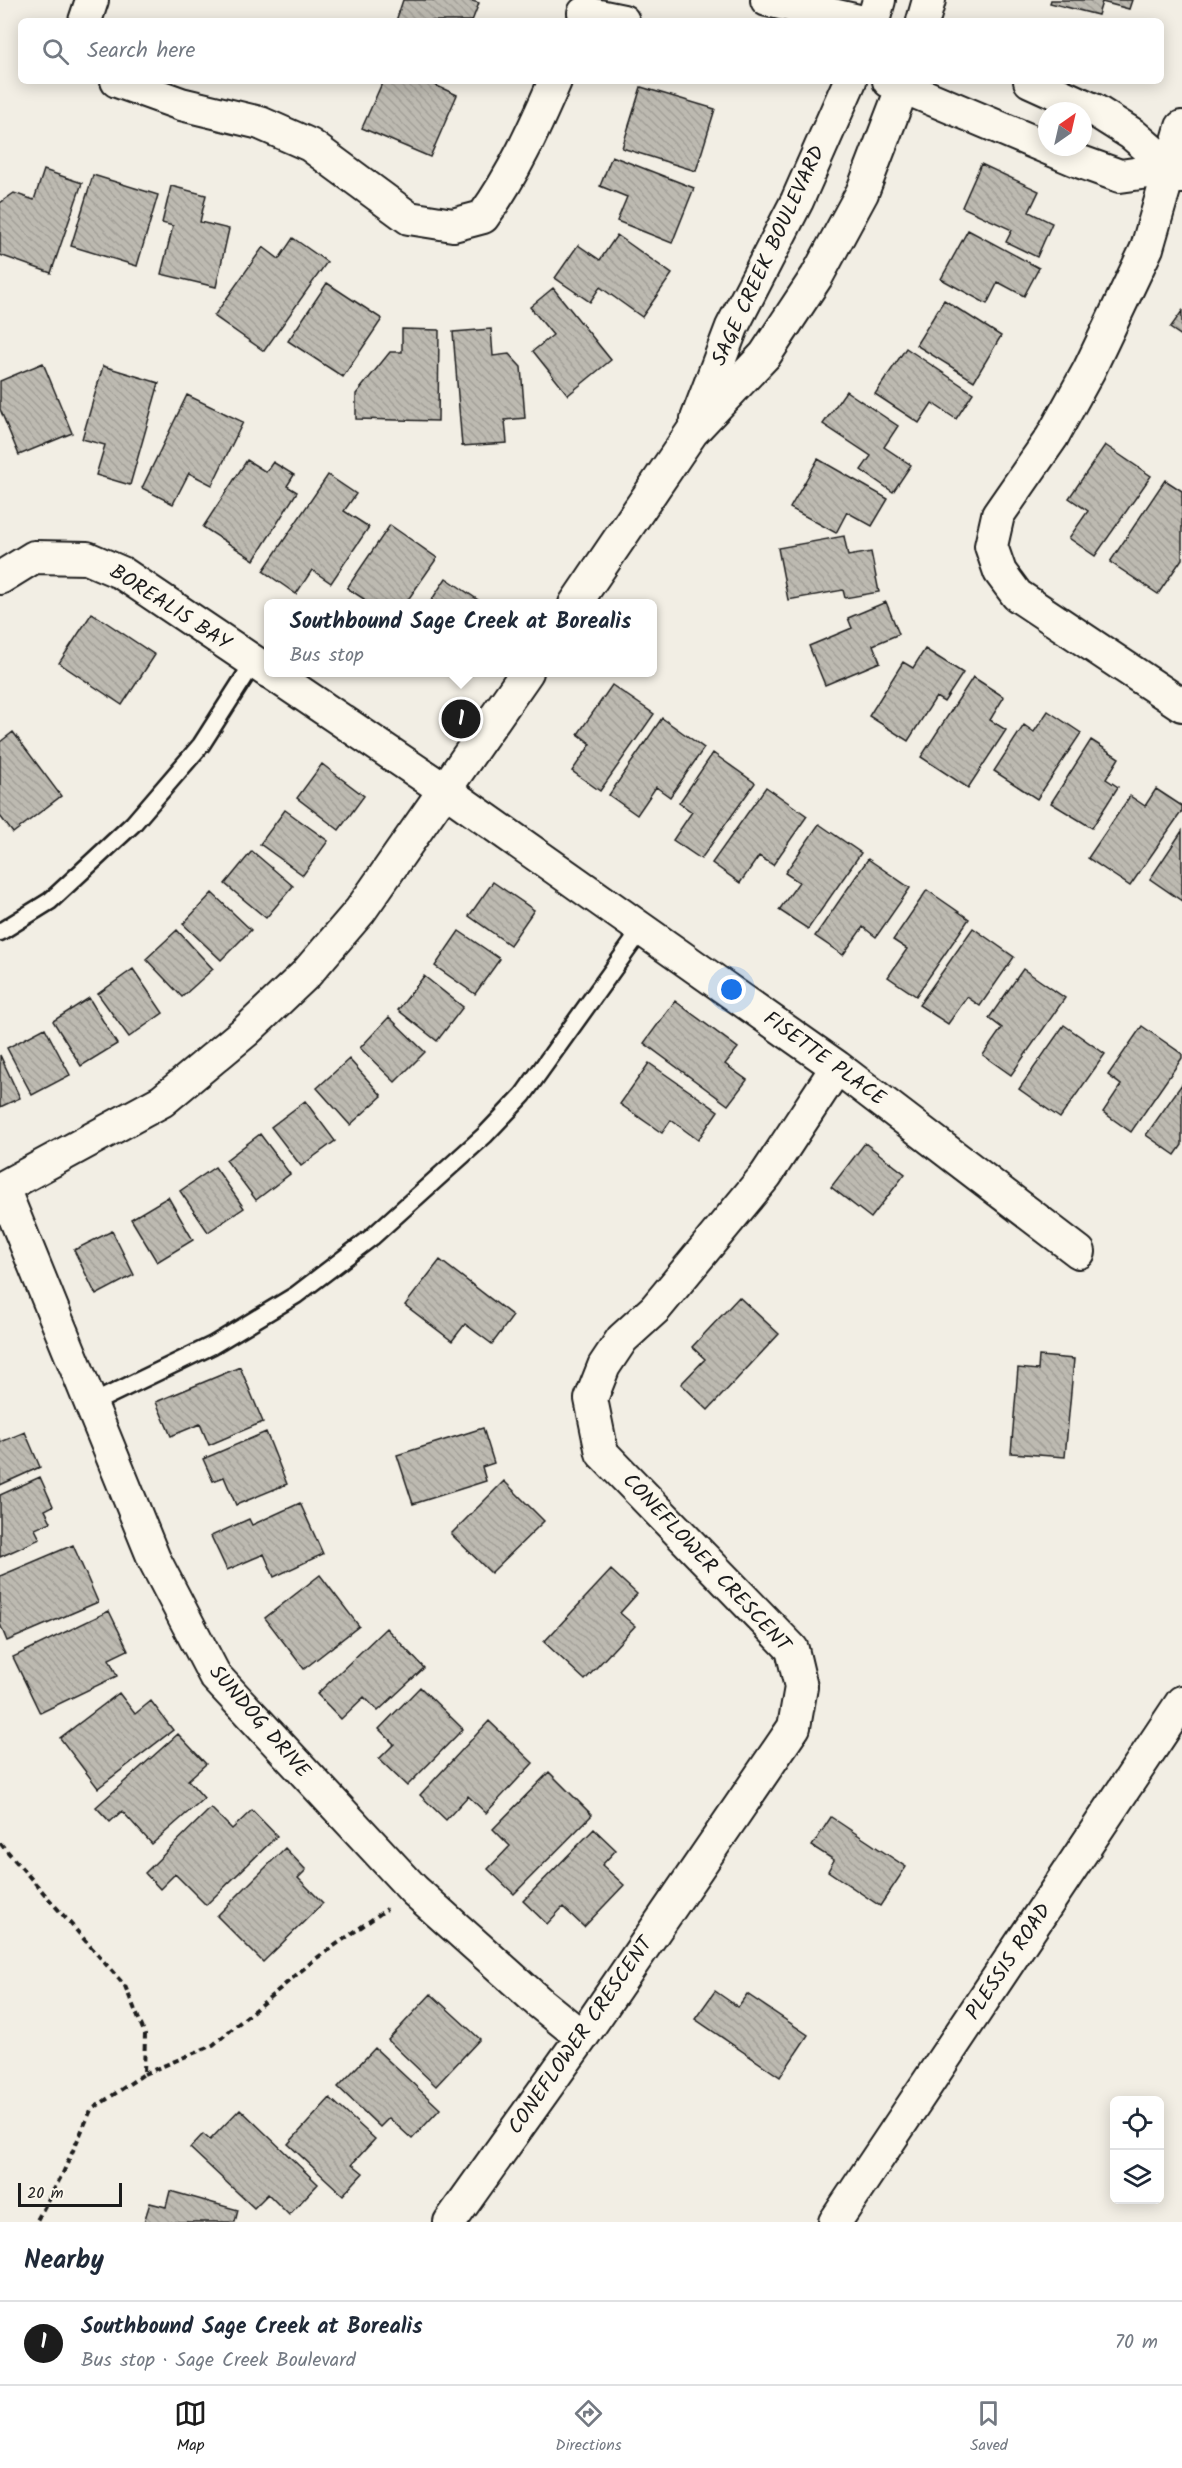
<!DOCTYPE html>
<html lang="en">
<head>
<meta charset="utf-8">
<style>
	:root { --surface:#fff; --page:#f6f6f7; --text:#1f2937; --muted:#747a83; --line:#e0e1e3; --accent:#1c1c1c }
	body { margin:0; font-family:Kalam,sans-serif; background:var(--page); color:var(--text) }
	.controls { position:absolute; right:18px; bottom:18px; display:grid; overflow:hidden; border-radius:9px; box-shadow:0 3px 15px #0003 }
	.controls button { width:54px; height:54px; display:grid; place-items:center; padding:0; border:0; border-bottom:2px solid var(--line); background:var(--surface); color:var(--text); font:30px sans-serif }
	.compass { position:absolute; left:1038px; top:102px; width:54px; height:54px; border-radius:50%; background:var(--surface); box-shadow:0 3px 15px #0003; rotate:34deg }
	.scale { position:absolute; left:18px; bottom:15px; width:104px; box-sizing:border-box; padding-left:6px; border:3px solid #1c1c1c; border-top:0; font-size:16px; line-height:21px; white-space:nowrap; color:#1c1c1c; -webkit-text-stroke:4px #fbf7ec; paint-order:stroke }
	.you { position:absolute; left:732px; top:990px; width:21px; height:21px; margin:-15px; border:4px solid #fff; border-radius:50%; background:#1a73e8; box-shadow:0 0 0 9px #1a73e833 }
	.badge { display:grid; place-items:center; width:39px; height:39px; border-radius:50%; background:var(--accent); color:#fff; font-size:20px; font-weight:700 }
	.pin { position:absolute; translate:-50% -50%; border:3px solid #fff; box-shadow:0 2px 6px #0006 }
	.popup { position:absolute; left:264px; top:599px; width:393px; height:78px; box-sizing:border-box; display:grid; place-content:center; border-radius:9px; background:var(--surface); filter:drop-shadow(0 2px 4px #0005); font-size:20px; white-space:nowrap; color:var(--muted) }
	.popup b { font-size:22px; color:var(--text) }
	.popup::after { content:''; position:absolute; left:50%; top:100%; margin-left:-12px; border:12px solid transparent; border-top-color:var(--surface) }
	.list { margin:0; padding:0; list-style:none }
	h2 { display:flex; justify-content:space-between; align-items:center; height:78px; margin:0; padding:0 24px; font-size:26px }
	h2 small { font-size:20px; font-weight:400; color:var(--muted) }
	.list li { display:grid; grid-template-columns:39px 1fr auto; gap:18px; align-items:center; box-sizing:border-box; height:84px; padding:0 24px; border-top:2px solid var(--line) }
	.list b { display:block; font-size:22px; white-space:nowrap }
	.list p { margin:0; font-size:20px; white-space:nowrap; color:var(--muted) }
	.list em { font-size:20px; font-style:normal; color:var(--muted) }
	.icon { flex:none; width:33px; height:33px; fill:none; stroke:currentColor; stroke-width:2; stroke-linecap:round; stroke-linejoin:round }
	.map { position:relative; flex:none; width:1182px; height:2222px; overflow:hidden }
	.search { position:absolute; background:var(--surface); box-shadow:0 3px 15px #0003; left:18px; right:18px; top:18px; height:66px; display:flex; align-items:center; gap:15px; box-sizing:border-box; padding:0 21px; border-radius:9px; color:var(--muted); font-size:22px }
	.sheet { height:162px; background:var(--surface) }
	nav { display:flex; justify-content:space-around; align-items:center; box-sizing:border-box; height:84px; border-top:2px solid var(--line); background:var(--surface); font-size:16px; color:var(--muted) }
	nav a { display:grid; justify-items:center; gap:3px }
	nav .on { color:var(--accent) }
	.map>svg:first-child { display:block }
	.building { fill:url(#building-back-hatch); stroke:#1c1c1c; stroke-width:1.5 }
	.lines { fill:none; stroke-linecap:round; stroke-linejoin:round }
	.lane-casing { stroke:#1c1c1c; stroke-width:21 }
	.street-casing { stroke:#1c1c1c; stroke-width:36 }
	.path { stroke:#1c1c1c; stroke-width:4; stroke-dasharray:6 4.5; stroke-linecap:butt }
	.lane { stroke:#fbf7ec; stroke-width:16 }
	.street { stroke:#fbf7ec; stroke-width:32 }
	.labels { text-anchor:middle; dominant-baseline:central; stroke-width:4.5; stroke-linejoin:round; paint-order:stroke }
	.street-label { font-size:21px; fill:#1c1c1c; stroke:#fbf7ec }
</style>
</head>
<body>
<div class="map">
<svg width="1182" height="2222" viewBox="0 0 1182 2222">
	<defs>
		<pattern id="building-back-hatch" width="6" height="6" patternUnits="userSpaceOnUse" patternTransform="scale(1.5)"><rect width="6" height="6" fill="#bdbab1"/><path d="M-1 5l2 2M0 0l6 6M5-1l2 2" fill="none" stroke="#a29f98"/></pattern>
	</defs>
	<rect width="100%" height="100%" fill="#f2eee4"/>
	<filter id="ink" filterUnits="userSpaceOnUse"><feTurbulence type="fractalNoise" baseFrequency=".0167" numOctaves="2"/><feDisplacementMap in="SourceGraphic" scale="12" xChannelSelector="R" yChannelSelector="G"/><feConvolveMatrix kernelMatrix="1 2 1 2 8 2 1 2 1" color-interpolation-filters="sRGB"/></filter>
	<g filter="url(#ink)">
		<!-- building -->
		<path class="building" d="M403,0h66l10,3 -7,18h-76z
			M1051,0h81l-3,9 -27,-7 -4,13 -48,-12z
			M383,81h43l31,14 -27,62 -68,-29z
			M641,87l74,22 -19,62 -74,-23z
			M612,156l82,32 -22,55 -55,-22 10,-24 -27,-11z
			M981,164l58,27 -10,21 23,11 -15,34 -31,-15 6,-12 -50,-23z
			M44,170l38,13 -31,90 -51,-18v-52l14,-10 20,7z
			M93,175l65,20 -21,71 -66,-20z
			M171,186l35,9 -6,27 29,7 -13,58 -55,-13 12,-48 -11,-3z
			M968,230l71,38 -15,28 -26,-14 -11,22 -46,-25z
			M617,235l55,39 -30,43 -42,-30 -10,15 -35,-24 23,-33 22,15z
			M293,238l34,24 -63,89 -50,-35 49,-69 16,12z
			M327,283l55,36 -39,58 -55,-36z
			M553,288l58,72 -43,35 -35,-44 20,-16 -23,-28z
			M944,300l57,36 -27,45 -58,-36z
			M1182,311v25l-12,-8z
			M402,329l37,1 -1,91 -82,-2v-25l34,-42h12z
			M491,329l2,27 16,-2 12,13 4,51 -20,2 2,23 -45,3 -9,-114z
			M906,348l67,45 -17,26 -24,-16 -13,20 -44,-29z
			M43,363l29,70 -53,22 -19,-46v-28z
			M103,366l56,17 -29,102 -34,-10 9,-30 -23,-6z
			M846,391l52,35 -14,21 27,18 -18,27 -32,-22 10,-14 -48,-32z
			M187,395l56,27 -31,63 -23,-12 -16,31 -31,-16z
			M1105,445l46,31 -56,80 -26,-18 19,-27 -19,-13z
			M818,459l70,40 -16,27 -25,-14 -11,21 -46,-25z
			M247,460l19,12 7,-10 21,13 -7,11 10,6 -43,68 -51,-33z
			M328,475l28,19 -12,17 25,16 -38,56 -19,-13 -16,24 -33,-23z
			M1165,480l17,11v68l-24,35 -48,-32z
			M390,525l47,33 -32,46h-44l3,-5 -17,-11z
			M844,536l4,20 23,-4 8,40 -34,6 -2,-8 -55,10 -10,-52z
			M446,578l38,26h-55z
			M886,602l13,32 -26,11 7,17 -55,23 -16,-39 43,-18 -4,-10z
			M92,613l63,42 -33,50 -63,-42z
			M925,649l38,24 -19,29 -8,-5 -28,44 -39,-25 34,-54 10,6z
			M973,677l31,20 -14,23 16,10 -38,58 -47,-31z
			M612,685l42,29 -54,77 -28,-20 19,-27 -13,-10z
			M1048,711l33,22 -44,66 -43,-28 30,-46 10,7z
			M662,718l42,30 -34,49 -14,-10 -19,28 -28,-20z
			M13,732l48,64 -48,37 -13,-17v-74z
			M1091,740l28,18 -13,21 12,8 -26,41 -41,-25z
			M713,753l42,30 -54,76 -28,-19 19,-28 -13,-9z
			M322,764l42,32 -25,34 -42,-32z
			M766,787l41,29 -34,49 -14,-9 -19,27 -28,-20z
			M1156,789l26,17v5l-52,75 -42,-28 42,-62 15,10z
			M285,810l43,31 -25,34 -43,-31z
			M819,824l42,29 -53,76 -29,-19 20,-28 -14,-9z
			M1182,831v70l-32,-22z
			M252,851l41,35 -27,32 -41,-34z
			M868,859l42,29 -34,49 -13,-10 -20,28 -28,-19z
			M493,882l41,28 -24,35 -41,-29z
			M927,890l42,29 -53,77 -28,-19 19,-28 -14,-9z
			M212,893l39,37 -30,30 -38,-36z
			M973,928l41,29 -34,49 -13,-9 -19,27 -29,-19z
			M177,930l36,39 -31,28 -36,-38z
			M459,931l41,28 -25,35 -40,-28z
			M133,969l30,44 -34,24 -31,-43z
			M1023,969l42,29 -54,77 -28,-20 19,-27 -13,-10z
			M424,976l39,31 -26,34 -39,-31z
			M89,998l28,46 -36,22 -28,-45z
			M675,1001l63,47 -13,16 22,16 -19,25 -84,-62z
			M389,1017l36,35 -30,30 -35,-34z
			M1064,1025l41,29 -45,64 -41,-29z
			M1142,1026l40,28v4l-51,74 -28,-20 18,-27 -13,-10z
			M45,1028l25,47 -38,20 -25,-47z
			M0,1055l20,43 -20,9z
			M349,1059l33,37 -32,29 -33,-37z
			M649,1063l69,48 -20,29 -27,-20 -9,13 -42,-29z
			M1182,1084v61l-7,10 -29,-20z
			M305,1101l30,40 -34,25 -30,-39z
			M260,1134l30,40 -34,26 -30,-40z
			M865,1143l40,31 -34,44 -40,-31z
			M215,1167l29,41 -36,24 -28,-41z
			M168,1197l25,43 -36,22 -26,-43z
			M112,1231l22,44 -38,20 -22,-45z
			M440,1260l73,56 -21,28 -27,-20 -13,17 -47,-36z
			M739,1297l40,37 -71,76 -27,-26 24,-25 -13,-12z
			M1039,1356l35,3 -9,98 -54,-4 7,-85 20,2z
			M240,1367l23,55 -54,23 -9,-21 -29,12 -15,-34z
			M483,1428l11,35 -12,4 4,14 -73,23 -16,-49z
			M25,1432l15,35 -40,18v-46l1,3z
			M266,1432l21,52 -51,21 -12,-28 -11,4 -10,-22z
			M40,1477l13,29 -8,4 6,12 -16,7 5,10 -40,18v-62z
			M504,1481l40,40 -53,52 -40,-39z
			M300,1503l23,51 -49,23 -10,-23 -37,16 -16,-34 38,-17 3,6z
			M73,1545l25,57 -91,39 -7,-17v-48z
			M611,1570l26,24 -17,19 15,13 -50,54 -41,-38z
			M320,1575l39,51 -55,43 -39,-51z
			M109,1611l19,39 -19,9 8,17 -77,37 -27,-56z
			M386,1628l38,40 -46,43 -14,-14 -23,22 -24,-25z
			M420,1687l43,42 -56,57 -28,-27 15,-15 -15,-15z
			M119,1693l16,21 16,-13 22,29 -75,58 -38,-50z
			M489,1721l44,42 -47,50 -18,-17 -22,24 -26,-25z
			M178,1734l28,30 -18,16 16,18 -52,46 -30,-33 -12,11 -14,-15z
			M549,1772l43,43 -78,79 -26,-25 22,-23 -17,-17z
			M211,1808l21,21 20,-19 25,26 -71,69 -31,-31 -15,15 -15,-16z
			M831,1817l75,50 -26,39 -52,-35 6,-11 -22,-14z
			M594,1829l22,21 -14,15 22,20 -40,42 -21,-20 -16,17 -24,-23z
			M285,1848l21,22 -8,8 25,25 -60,59 -46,-46z
			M715,1991l23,16 9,-13 61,41 -28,42 -85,-58z
			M431,1994l49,45 -44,47 -48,-46z
			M375,2048l65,61 -28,30 -23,-21 -9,9 -42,-40z
			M330,2098l45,41 -23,25 11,9 -20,22 -55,-51z
			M240,2109l78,75 -29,31 -21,-21 -14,14 -64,-60 13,-14 7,6z
			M170,2191l68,19 -3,12h-91l6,-19 16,4z"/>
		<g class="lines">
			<!-- lane casing -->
			<g class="lane-casing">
				<path id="lane" d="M0,932l50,-31 83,-77 68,-79 53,-83
					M91,1404l122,-59 83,-50 76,-58 113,-102 38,-40 119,-166"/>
			</g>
			<!-- street casing -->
			<g class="street-casing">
				<path id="street" d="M767,0l92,21
					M584,13l39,8
					M85,21l7,-21
					M873,21l6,-21
					M923,21l6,-21
					M117,81l64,23 79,19 50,22 99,73 44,7 30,-8c31,-43 51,-88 72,-136
					M889,81l192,81 39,14 50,-7
					M1030,81l64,29 38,24 50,43
					M1182,127l-35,121 -58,122 -37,67 -54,78 -7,31 9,26 17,23 165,110
					M697,419l35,-92 65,-126 53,-120
					M0,578l34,-21 53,1 35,15 147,99
					M575,604l117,-172 73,-77 52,-79 45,-83 43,-112
					M270,672l176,119 391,276 242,185
					M3,1188l151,371 61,117 199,214 126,113 42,34
					M0,1189l162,-88 84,-70 60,-57 54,-63 167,-239
					M450,2222l132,-185 212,-310 7,-40 -9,-38 -190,-196 -11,-54 13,-33 18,-27 33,-30 111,-134 71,-108
					M835,2222l347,-520"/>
			</g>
			<!-- path -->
			<path class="path" d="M0,1843l125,143 20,48 -1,40 -53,36 -28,63 -27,49
				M144,2074l69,-29 101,-85 73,-51"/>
			<!-- lane -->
			<use href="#lane" class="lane"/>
			<!-- street -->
			<use href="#street" class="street"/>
		</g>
	</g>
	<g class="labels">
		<!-- street labels -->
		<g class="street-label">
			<text transform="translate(769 256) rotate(-65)">SAGE CREEK BOULEVARD</text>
			<text transform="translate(170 608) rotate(33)">BOREALIS BAY</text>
			<text transform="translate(824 1059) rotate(36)">FISETTE PLACE</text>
			<text transform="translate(706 1563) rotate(47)">CONEFLOWER CRESCENT</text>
			<text transform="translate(259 1722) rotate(49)">SUNDOG DRIVE</text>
			<text transform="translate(1009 1962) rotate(-56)">PLESSIS ROAD</text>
			<text transform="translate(581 2036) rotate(-55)">CONEFLOWER CRESCENT</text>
		</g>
	</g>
</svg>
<div class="controls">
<button><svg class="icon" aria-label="locate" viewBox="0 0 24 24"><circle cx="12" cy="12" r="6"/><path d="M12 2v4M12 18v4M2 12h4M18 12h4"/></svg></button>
<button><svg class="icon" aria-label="layers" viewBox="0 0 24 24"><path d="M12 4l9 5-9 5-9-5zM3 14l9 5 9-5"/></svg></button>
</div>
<svg class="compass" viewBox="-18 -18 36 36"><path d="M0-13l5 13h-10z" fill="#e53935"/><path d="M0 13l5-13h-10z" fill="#747a83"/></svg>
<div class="scale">20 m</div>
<div class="you"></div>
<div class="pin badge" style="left:461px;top:719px">1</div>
<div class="popup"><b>Southbound Sage Creek at Borealis</b>Bus stop</div>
<div class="search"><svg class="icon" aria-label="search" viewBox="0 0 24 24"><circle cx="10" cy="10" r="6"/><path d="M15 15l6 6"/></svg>Search here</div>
</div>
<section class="sheet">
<h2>Nearby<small></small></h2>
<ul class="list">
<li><span class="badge">1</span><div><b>Southbound Sage Creek at Borealis</b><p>Bus stop · Sage Creek Boulevard</p></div><em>70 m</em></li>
</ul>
</section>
<nav>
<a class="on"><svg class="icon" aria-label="map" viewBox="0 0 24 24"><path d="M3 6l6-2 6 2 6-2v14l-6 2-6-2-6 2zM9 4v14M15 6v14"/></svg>Map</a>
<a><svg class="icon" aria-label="directions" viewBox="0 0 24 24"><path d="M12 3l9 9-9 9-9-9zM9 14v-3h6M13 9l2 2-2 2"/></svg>Directions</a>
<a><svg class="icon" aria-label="saved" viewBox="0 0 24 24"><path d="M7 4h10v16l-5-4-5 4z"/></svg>Saved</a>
</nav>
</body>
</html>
